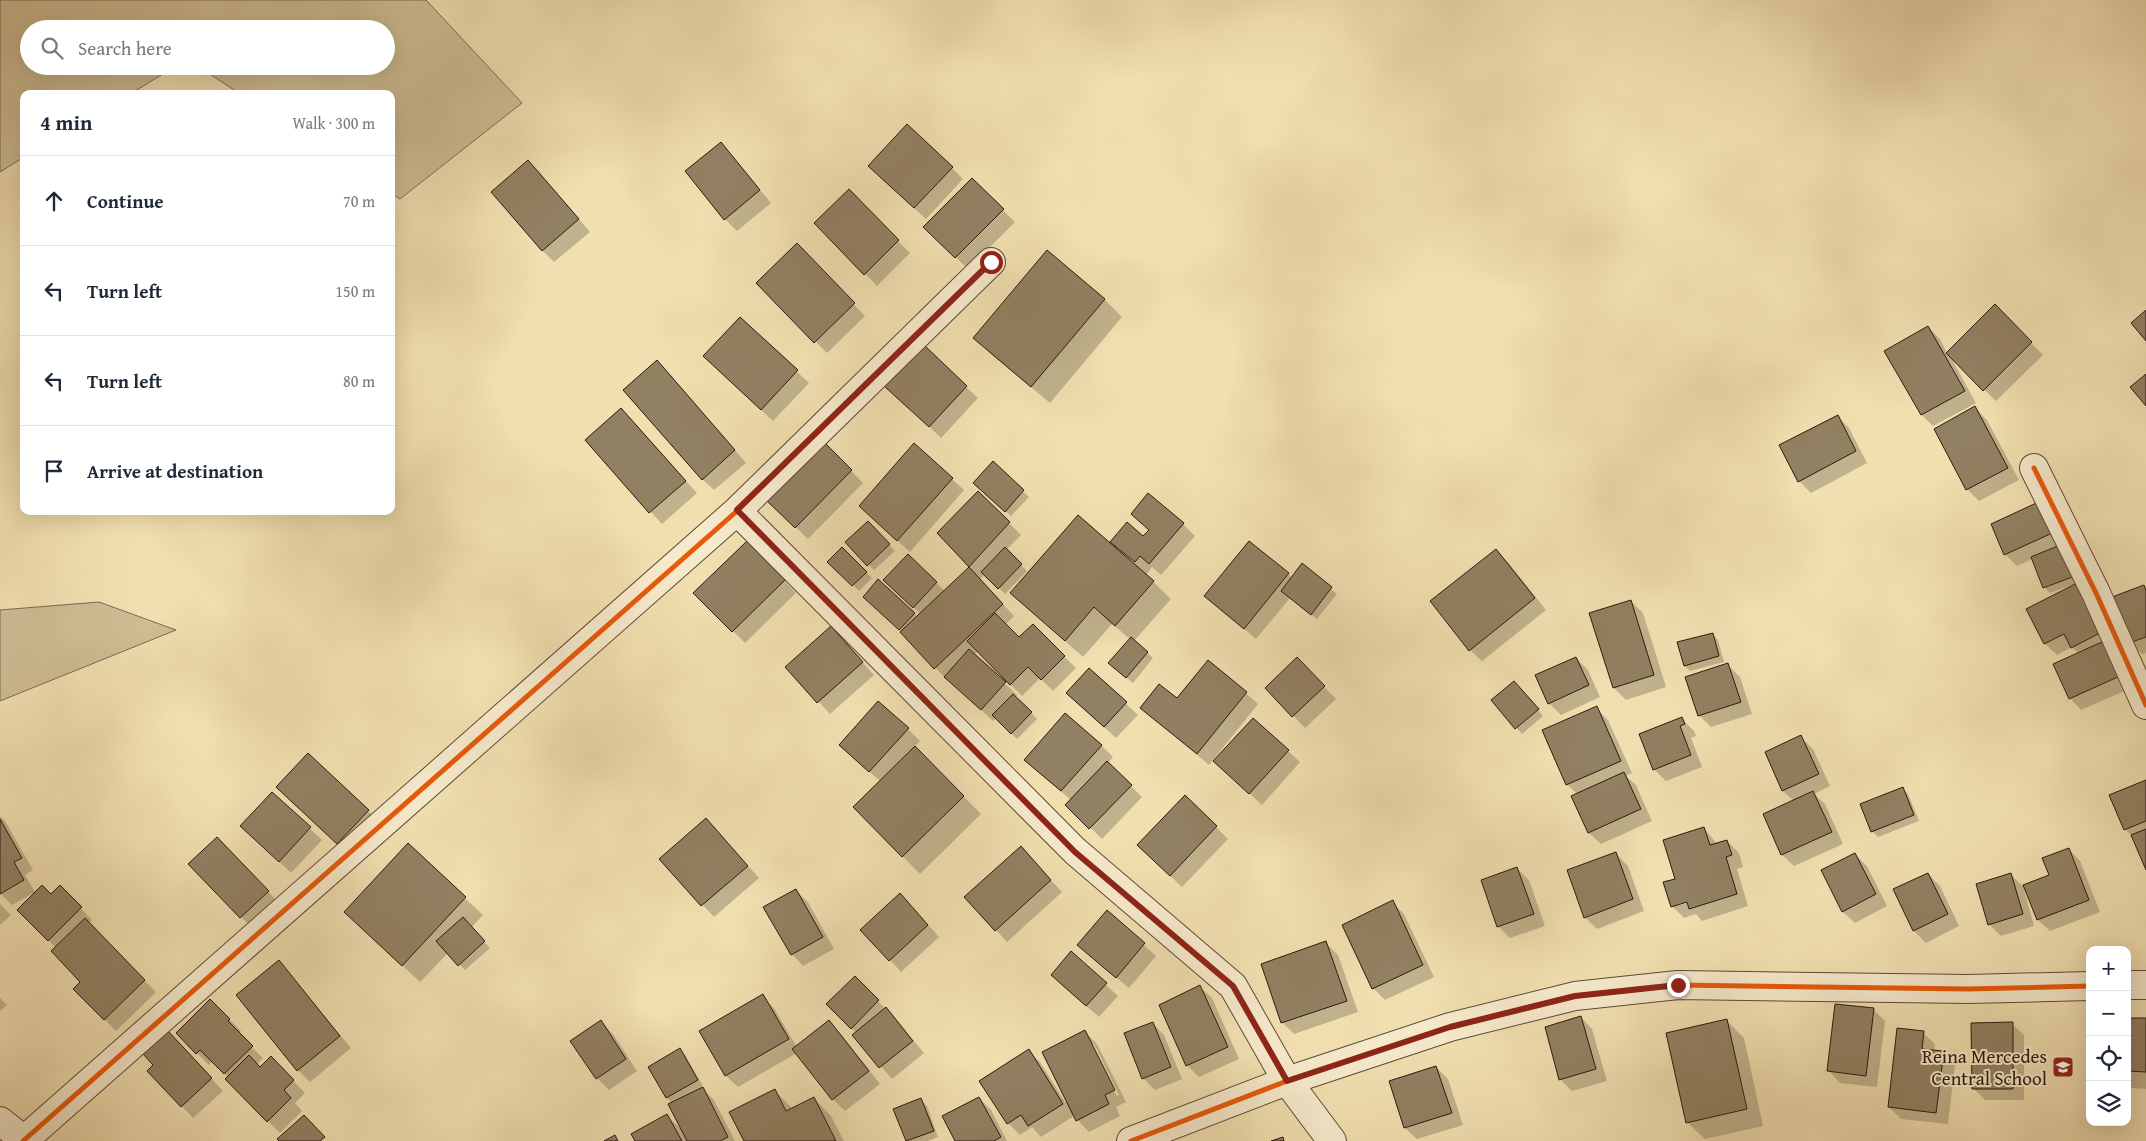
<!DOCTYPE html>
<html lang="en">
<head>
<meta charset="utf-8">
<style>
	:root { --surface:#fff; --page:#f6f6f7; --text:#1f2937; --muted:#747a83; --line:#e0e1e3 }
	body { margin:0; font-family:"Gentium Book Plus",serif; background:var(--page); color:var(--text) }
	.controls { position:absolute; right:15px; bottom:15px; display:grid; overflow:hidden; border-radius:10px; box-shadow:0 5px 20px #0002 }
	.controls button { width:45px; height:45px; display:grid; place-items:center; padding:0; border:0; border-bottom:1px solid var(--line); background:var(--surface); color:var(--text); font:25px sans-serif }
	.stop { position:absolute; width:15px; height:15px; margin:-11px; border:4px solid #8f2418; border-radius:50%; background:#fff }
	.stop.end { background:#8f2418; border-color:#fff; box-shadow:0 1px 5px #0008 }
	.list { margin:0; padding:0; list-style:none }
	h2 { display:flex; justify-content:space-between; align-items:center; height:65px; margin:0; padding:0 20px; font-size:21px }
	h2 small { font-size:16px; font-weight:400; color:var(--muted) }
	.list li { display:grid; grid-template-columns:32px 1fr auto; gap:15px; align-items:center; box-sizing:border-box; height:90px; padding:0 20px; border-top:1px solid var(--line) }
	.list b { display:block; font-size:19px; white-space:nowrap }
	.list em { font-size:16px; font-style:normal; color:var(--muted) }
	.icon { flex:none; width:28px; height:28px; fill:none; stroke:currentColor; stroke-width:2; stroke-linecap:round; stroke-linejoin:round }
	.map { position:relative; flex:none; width:2146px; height:1141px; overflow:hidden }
	.search { position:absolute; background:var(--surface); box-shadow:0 5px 20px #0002; left:20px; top:20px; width:375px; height:55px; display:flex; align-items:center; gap:12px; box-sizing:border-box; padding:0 18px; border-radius:28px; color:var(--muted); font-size:19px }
	.panel { position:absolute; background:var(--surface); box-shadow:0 5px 20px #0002; left:20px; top:90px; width:375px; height:425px; border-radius:10px }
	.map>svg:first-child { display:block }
	.green { fill:#cfbd94; stroke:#7d6b50 }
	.shadow { fill:#0003; fill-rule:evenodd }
	.building { fill:#928062; stroke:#2b190d }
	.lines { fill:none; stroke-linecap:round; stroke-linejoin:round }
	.minor-casing { stroke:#5c4a36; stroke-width:30 }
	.minor { stroke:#f6eacc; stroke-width:28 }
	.cycleway-casing { stroke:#f6eacc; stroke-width:8 }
	.cycleway { stroke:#e8590c; stroke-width:5 }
	.route { stroke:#8f2418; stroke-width:6 }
	.labels { text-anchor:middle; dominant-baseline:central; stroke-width:4; stroke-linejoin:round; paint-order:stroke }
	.poi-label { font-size:19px; fill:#2b190d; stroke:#f6eacc; text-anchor:end }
</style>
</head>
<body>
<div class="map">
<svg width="2146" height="1141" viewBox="0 0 2146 1141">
	<rect width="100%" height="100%" fill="#f1dfb0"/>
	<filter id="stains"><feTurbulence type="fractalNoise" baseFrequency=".004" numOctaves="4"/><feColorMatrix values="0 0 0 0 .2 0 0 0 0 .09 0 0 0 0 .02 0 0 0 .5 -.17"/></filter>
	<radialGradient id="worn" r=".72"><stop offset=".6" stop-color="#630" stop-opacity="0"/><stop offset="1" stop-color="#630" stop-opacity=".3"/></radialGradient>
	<!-- green -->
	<path class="green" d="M0,0h426l96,103 -122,96 -9,-6v-99h-151l-42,-28h188v-37h-357v37h147l-46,28h-106v63l-24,15z
		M99,602l77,28 -176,71v-91z"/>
	<!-- shadow -->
	<path class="shadow" d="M721,144l50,59 -34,28 -12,-12z
		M952,168l11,11 -37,40 -45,-41z
		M539,173l51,59 -36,30 -12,-12z
		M972,180l43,42 -47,47 -43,-42z
		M849,191l61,62 -33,33 -61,-63z
		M1047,252l58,48 17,17 -72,86 -58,-48 -17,-17z
		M808,257l57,59 -38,37 -69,-70z
		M1995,306l48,49 -47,46 -46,-45 26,47 -43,23 -11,-11 -36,-64 42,-24 12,12 7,14z
		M740,318l69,65 -36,38 -57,-53z
		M669,374l77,89 -32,27 -12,-11z
		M966,387l12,11 -37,40 -43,-41z
		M1975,408l12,12 32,60 -40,21 -12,-12z
		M621,410l76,83 -35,31 -76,-83z
		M1838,417l11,11 18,35 -56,30 -12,-12z
		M822,441l41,42 -55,56 -42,-41z
		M993,463l36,34 -18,19 -31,-28z
		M952,479l12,11 -54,62 -38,-34z
		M978,492l43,43 -15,15 21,21 -22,23 -20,-20 -5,5 34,37 -9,9 14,14 14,-13 43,42 -23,23 -13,-13 -18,18 -44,-45 -4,4 43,40 -2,2 22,22 -20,20 -21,-21 -3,3 -45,-42 -1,1 -45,-48 -38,-35 15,-16 39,36 3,-3 -24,-22 11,-36 37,35 26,-24 -32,-34z
		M2045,501l37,80 -6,2 12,13 43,92 -50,22 -11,-12 9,-44 -7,-7 -15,8 -12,-11 -17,-34 44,-24v-1l-22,8 -6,-6 -11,-28 -16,7 -12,-12z
		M868,522l27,29 -21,19 -27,-28z
		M1183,524l12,12 -34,39 -9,-8 -6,8 25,24 -37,42 19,17 -20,25 -17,-14 14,-30 -18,-15 -29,33 -72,-64 109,-40 1,-2 -9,-9 31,-5z
		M747,543l49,50 -51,50 -50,-50z
		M842,549l30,29 -13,13 -30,-29z
		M1496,551l12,11 38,48 -64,51 -12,-11z
		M1302,565l35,29 -20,25 -27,-21 -34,41 -50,-43 82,-22 4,4z
		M2144,587l2,2v64l-4,1 -12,-12z
		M1631,601l12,12 23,74 -40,13 -12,-12z
		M831,627l43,48 -44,39 -43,-47z
		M1712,634l6,6 6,22 -34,9 -5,-5z
		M1576,658l12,12 12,27 -39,18 -12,-12z
		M1297,659l39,40 -31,29 -39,-40z
		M1728,665l12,12 12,37 -41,13 -12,-12z
		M1089,670l49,45 -22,23 -36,-33z
		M1520,688l23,28 -21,18 -29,-33z
		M1246,693l12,11 -49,61 -68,-58z
		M1596,708l12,12 24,53 -6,3 10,9 16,36 -51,23 -12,-11 -11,-38 -11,-11z
		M1682,719l12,12 2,5 -5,2 11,29 -36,14 -12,-12z
		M908,729l12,12 -6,6 67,67 -61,60 -66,-67 27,-25 -28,-25z
		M1801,737l12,12 17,37 -16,8 11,10 18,40 -49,22 -12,-11 -18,-41 30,-13 -11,-10 -17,-38z
		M1101,745l12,12 -5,6 34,34 -40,42 -35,-34 4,-5 -33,-28z
		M1288,751l12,11 -38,43 -35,-32z
		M2146,782v84l-11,-27 -10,-10z
		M1903,789l5,5 11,27 -41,16 -6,-6z
		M272,793l50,47 -31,33 -37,-35z
		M1185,796l43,43 -46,48 -32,-30z
		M290,799l78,12 12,12 -31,32z
		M0,816l5,5 28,49 -8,5 10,17 -23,13 -12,-12z
		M706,819l53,59 -45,39 -53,-58z
		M1704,828l13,16 10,-3 12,12 4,14 -6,2 11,37 -46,15 -6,-7 -12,4 -12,-12 4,-27zM1692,899l1,2 -16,5v-3z
		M408,845l75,70 -12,13 19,20 -25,22 -17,-17 -28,29 -57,-53z
		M2069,849l11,12 20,51 -50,19 -12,-11 12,-44z
		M229,850l51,54 -27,25 -63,-65z
		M1616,854l12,12 16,45 -47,18 -12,-12z
		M1855,854l12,12 20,40 -32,17 -12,-11 -20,-42z
		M1032,860l30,32 -55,50 -41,-45z
		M1517,868l12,12 16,46 -35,12 -12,-12z
		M1928,874l12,12 19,40 -33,17 -12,-12 -19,-41z
		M2011,875l12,11 11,40 -33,10 -12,-12z
		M60,887l32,33 -4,4 68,68 -40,39 -41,-42 7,-7 -26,-34 -37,-38 32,-14z
		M796,891l12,11 26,47 -31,17 -11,-12z
		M1392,902l12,12 30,63 -49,23 -12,-12z
		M0,904l11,11 -11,10z
		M912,907l27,30 -38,35 -11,-12z
		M1107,912l49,44 -27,32 -38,-32z
		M1326,943l12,12 20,57 -64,22 -12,-12z
		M1071,953l47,43 -19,21 -35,-30z
		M279,962l72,86 -41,34 -12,-12z
		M855,977l42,44 27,32 -32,26 -38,-44 2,-2 -28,-29z
		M1200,987l12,11 27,61 -40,18 -12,-12z
		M762,996l12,12 23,39 31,-26 12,12 40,51 -35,27 -12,-12 -36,-46 -59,34 -12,-11 -25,-44z
		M0,998l7,7 -7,6z
		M210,1000l31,31 -3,3 25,24 -6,7 4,3 10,-10 34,35 -10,10 7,8 -22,22 -54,-54 2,-2 -16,-16 -3,4 -32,-32z
		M1873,1009l12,12 -8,66 -37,-4 -11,-12z
		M1581,1017l11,12 15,52 -35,10 -12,-12z
		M2127,1019l19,1v69l-15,-1 -4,-3z
		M1726,1020l18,18 19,88 -58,13 -18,-17z
		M601,1022l12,12 24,37 -28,19 -12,-12z
		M1152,1023l12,12 18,44 -27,11 -12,-12z
		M2012,1024l12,11v65h-39l-12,-12z
		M1085,1032l12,12 29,58 -10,5 4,9 -31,16 -15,-16 -33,21 -9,-10 -12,8 -12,-12 21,-72 11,11 26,41zM1091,1044h3l25,51 -2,1z
		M1923,1033l12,11 -1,7 9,1 12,12 -7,60 -47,-5 -12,-12z
		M180,1044l43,47 -30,27 -44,-47z
		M680,1050l5,5 18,31 -2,1 13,13 21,41h-98l29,-26 18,17 -12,-29 -5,-5 -17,-30z
		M1436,1067l12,12 15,46 -46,14 -12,-11z
		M775,1091l17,17 22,-10 17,18 13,25h-99z
		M979,1098l12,12 16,31h-51z
		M921,1100l6,6 11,31 -10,4h-21l-12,-31z"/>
	<!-- building -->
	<path class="building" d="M907,124l46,43 -39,41 -46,-42z
		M721,142l39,48 -36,30 -39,-49z
		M528,160l51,59 -37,32 -51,-59z
		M972,178l32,31 -49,49 -32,-31z
		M849,189l50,51 -35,35 -50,-52z
		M797,243l58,60 -41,40 -58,-60z
		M1047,250l58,49 -74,88 -58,-49z
		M1995,304l37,38 -49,49 -37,-38z
		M2146,310v31l-15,-18z
		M740,317l58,53 -37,40 -58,-54z
		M1928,326l37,65 -44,24 -37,-64z
		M923,344l44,42 -38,41 -45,-41z
		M657,360l78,90 -33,30 -79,-90z
		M2146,374v32l-16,-19z
		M1975,406l33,62 -42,22 -32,-61z
		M621,408l65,73 -37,32 -64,-73z
		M1838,415l18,36 -58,31 -19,-37z
		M822,440l30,30 -57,58 -31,-30z
		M914,443l39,35 -56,63 -38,-35z
		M993,461l31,29 -19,22 -32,-29z
		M978,491l32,31 -41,45 -32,-34z
		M1148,493l36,30 -35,41 -9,-8 -5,6 -25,-20 17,-20 16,14 6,-6 -18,-16z
		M2045,499l14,31 -55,25 -13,-31z
		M1078,515l76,66 -39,45 -21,-19 -29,34 -55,-48z
		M868,521l22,23 -23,22 -22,-24z
		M747,541l38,39 -53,52 -39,-39z
		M1249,541l40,32 -45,56 -40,-33z
		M2065,543l13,32 -35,13 -12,-31z
		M842,547l25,25 -15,14 -25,-24z
		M1005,547l17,17 -24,25 -17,-17z
		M1496,549l39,49 -66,53 -39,-50z
		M908,554l29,28 -24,26 -30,-28z
		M1302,563l30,24 -21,28 -30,-24z
		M969,567l34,37 -69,65 -34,-37z
		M878,579l37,34 -16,17 -36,-33z
		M2077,583l25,49 -31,16 -7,-14 -20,10 -18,-35z
		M2144,585l2,6v46l-17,6 -17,-46z
		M1631,600l23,75 -41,13 -24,-75z
		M995,613l24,24 14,-13 32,32 -24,24 -13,-13 -18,18 -43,-44z
		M831,626l32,36 -46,41 -32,-36z
		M1713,633l6,23 -35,10 -7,-24z
		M1131,637l17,15 -22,26 -18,-15z
		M2104,641l16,35 -51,23 -16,-35z
		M969,649l37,33 -25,28 -37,-33z
		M1297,657l28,29 -33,31 -27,-29z
		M1576,657l13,28 -41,19 -13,-29z
		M1208,660l39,32 -50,62 -57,-46 19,-24 18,14z
		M1728,663l13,39 -43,14 -13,-39z
		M1089,668l38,34 -23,25 -38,-34z
		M1514,681l25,28 -24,20 -24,-29z
		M1013,694l19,18 -21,22 -19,-19z
		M878,701l31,27 -40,44 -30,-27z
		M1597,706l24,55 -55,24 -24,-55z
		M1065,713l37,32 -41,46 -37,-31z
		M1682,717l3,7 -5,2 11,29 -38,15 -14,-36z
		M1253,718l36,32 -40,44 -36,-33z
		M1801,735l18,39 -37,17 -17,-39z
		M915,746l49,50 -62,61 -49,-50z
		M308,753l61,57 -32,34 -61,-57z
		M1107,761l25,24 -43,44 -24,-24z
		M1624,772l17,37 -53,24 -17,-37z
		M2146,780v41l-22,9 -15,-35z
		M1903,787l11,28 -43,17 -11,-28z
		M1813,791l19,41 -51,23 -18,-41z
		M272,792l39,35 -32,35 -39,-36z
		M1185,795l32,31 -47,50 -33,-31z
		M706,818l42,48 -47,40 -42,-47z
		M0,819l22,39 -8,4 10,18 -24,14z
		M1704,827l6,18 17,-5 5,15 -6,2 11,37 -48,15 -2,-7 -16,5 -8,-25 12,-3 -12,-39z
		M2146,829v41l-15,-35z
		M217,837l52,54 -29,27 -52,-54z
		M408,843l58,54 -64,69 -58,-54z
		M1021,846l30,34 -56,51 -31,-34z
		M2069,848l20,52 -52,20 -14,-35 26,-10 -7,-17z
		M1616,852l17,47 -49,19 -17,-48z
		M1855,853l21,41 -34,18 -21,-42z
		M1517,867l17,47 -37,13 -16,-47z
		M1928,873l20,41 -35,17 -20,-42z
		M2011,873l12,41 -35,11 -12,-41z
		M42,885l9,9 9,-9 22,22 -34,34 -31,-31z
		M796,889l27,48 -32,18 -28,-48z
		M900,893l28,32 -39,36 -29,-31z
		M1393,900l30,65 -51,24 -30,-64z
		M1107,910l38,33 -29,35 -39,-33z
		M463,917l22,24 -27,25 -22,-25z
		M85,918l60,62 -41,40 -31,-31 7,-7 -29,-31z
		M1326,941l21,60 -66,22 -20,-59z
		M1071,951l36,32 -21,23 -35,-31z
		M279,960l61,76 -43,35 -61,-76z
		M855,976l24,24 -28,29 -25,-25z
		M1200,985l28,62 -42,19 -27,-61z
		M763,994l26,45 -64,37 -26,-45z
		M210,999l20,20 -2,2 25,25 -29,28 -24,-24 -4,4 -20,-21z
		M1835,1004l39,4 -8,68 -39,-5z
		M886,1007l27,34 -34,27 -27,-33z
		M1581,1016l15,53 -37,11 -14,-53z
		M2127,1018h19v54l-19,-1z
		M1727,1019l20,90 -61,14 -20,-90z
		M601,1020l25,39 -30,20 -26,-38z
		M829,1020l40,51 -37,29 -40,-51z
		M1153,1022l18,45 -29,12 -18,-46z
		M2013,1022v67h-41l-1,-66z
		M1897,1028l27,3 -2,18 22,2 -8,62 -48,-6z
		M1085,1030l30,60 -10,5 4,9 -33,17 -34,-69z
		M168,1031l44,47 -31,29 -34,-36 6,-6 -10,-11z
		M680,1048l18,32 -32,18 -18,-31z
		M1029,1049l34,55 -35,22 -7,-11 -14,9 -28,-43z
		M249,1055l11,12 11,-11 23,24 -10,10 7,8 -24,24 -42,-43z
		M1436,1066l16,47 -48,15 -15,-47z
		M703,1087l25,50 -8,4h-33l-19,-37z
		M775,1089l11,22 28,-14 22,44h-92l-15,-29z
		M979,1097l22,40 -7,4h-39l-13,-25z
		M921,1098l13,33 -28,10 -13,-32z
		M667,1114l15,27h-47l-4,-7z
		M304,1115l21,22 -5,4h-41l-2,-2z
		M615,1135l3,6h-14z
		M1283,1137l1,4h-13z"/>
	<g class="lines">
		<!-- minor casing -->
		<g class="minor-casing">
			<path id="minor" d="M2034,468l62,125 50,112
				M737,511l338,340 158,135 54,95 45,60
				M2127,985h19
				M0,1121l24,19
				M23,1141l714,-630 254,-249
				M1131,1141l156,-60 163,-54 125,-31 103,-11 290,4 122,-3"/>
		</g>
		<!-- minor -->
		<use href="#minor" class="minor"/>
		<!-- cycleway casing -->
		<g class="cycleway-casing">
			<path id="cycleway" d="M2034,468l62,125 50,112
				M23,1141l714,-630 254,-249
				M1131,1141l156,-60 163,-54 125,-31 103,-11 290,4 122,-3"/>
		</g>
		<!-- cycleway -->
		<use href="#cycleway" class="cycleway"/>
	</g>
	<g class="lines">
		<!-- route -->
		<path class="route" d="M991,262l-254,248 338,342 158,134 54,95 163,-54 125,-31 103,-11"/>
	</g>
	<!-- icons -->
	<defs>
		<g id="school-square" transform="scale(1.125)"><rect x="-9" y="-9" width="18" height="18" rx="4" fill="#8f2418" stroke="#f6eacc"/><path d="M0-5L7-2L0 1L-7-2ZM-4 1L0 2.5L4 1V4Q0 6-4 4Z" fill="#fff"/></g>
	</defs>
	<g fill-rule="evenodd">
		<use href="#school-square" x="2063" y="1067"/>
	</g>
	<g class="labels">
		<!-- poi labels -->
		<g class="poi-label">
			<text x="2047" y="1056">Reina Mercedes<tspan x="2047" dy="22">Central School</tspan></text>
		</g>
	</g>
	<rect width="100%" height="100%" filter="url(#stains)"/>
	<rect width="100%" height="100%" fill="url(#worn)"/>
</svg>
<div class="controls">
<button>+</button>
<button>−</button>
<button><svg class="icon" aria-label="locate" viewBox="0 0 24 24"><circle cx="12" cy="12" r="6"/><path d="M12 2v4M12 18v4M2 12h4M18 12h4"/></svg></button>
<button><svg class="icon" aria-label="layers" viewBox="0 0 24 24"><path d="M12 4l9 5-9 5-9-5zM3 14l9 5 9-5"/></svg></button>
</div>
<div class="stop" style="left:991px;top:262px"></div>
<div class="stop end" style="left:1678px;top:985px"></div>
<div class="search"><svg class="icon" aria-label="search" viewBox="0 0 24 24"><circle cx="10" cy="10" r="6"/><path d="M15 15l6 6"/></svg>Search here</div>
<section class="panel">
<h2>4 min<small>Walk · 300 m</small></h2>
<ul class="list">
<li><svg class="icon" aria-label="ahead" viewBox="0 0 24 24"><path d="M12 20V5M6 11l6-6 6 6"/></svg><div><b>Continue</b></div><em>70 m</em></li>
<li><svg class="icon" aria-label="left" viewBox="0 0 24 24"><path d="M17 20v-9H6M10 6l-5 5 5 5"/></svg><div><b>Turn left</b></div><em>150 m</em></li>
<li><svg class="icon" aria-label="left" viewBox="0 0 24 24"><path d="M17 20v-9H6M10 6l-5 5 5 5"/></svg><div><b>Turn left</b></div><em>80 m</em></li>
<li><svg class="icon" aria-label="arrive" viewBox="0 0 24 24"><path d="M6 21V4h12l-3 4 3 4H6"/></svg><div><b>Arrive at destination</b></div></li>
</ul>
</section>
</div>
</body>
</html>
